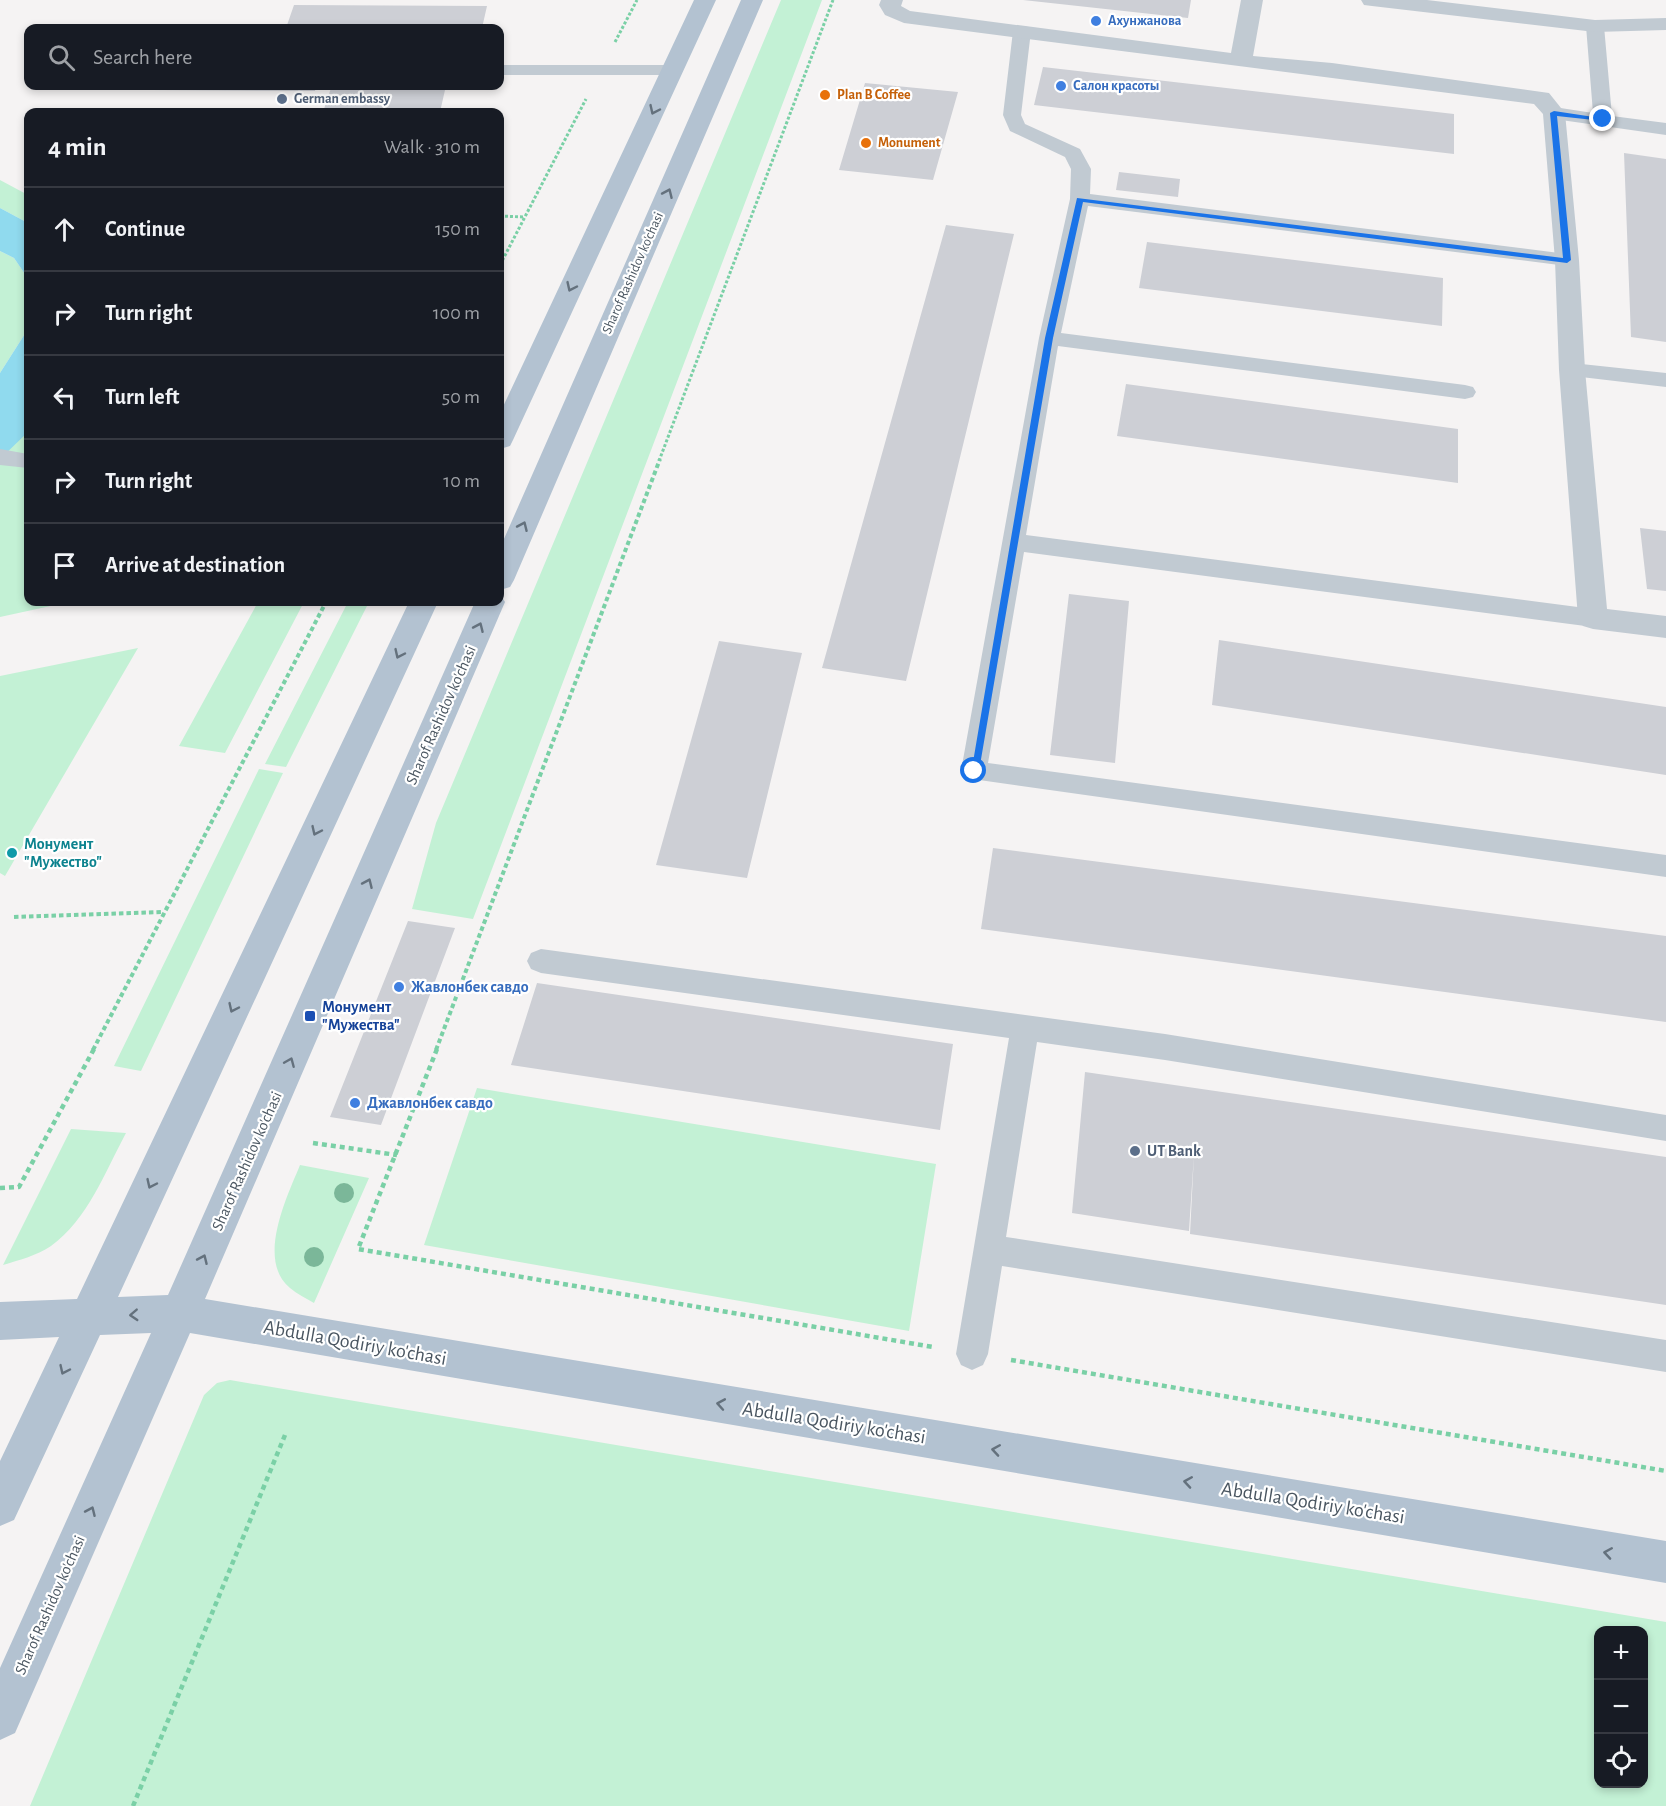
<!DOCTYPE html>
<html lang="en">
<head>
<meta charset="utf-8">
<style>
	:root { --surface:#171b24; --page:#20242c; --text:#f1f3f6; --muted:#9ea1a6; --line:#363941 }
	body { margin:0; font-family:"Alegreya Sans",sans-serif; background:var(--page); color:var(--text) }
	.controls { position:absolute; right:18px; bottom:18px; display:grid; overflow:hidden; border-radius:12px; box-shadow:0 3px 9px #0003 }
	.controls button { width:54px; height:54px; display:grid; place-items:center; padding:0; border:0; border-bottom:2px solid var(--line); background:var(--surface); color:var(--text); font:30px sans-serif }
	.stop { position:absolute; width:18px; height:18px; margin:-14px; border:4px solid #1a73e8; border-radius:50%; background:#fff }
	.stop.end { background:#1a73e8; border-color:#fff; box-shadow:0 2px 6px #0008 }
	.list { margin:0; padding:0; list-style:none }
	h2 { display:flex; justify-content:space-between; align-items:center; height:78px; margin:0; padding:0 24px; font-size:26px }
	h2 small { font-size:20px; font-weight:400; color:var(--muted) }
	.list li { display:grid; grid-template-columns:39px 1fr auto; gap:18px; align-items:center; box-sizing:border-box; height:84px; padding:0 24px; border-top:2px solid var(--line) }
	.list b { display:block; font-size:22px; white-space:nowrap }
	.list em { font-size:20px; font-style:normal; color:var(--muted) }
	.icon { flex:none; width:33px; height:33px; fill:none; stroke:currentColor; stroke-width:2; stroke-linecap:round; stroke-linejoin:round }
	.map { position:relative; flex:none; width:1666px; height:1806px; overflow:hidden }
	.search { position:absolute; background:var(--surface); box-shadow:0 3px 9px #0003; left:24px; top:24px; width:480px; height:66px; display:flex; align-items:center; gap:15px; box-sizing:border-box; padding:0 21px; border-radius:12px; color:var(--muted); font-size:22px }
	.panel { position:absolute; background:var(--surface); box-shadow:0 3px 9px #0003; left:24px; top:108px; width:480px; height:498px; border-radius:12px }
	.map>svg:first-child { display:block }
	.green { fill:#c3f1d5; fill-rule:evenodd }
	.water { fill:#90daee }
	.building { fill:#cdcfd5 }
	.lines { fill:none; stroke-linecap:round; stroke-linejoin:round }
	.path-far2 { stroke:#7ad0a6; stroke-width:3; stroke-dasharray:3 2; stroke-linecap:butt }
	.path-far1 { stroke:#7ad0a6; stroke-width:4; stroke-dasharray:4.5 3; stroke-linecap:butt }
	.path { stroke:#7ad0a6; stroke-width:4.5; stroke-dasharray:5 4; stroke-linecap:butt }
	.lane { fill:#c1cad2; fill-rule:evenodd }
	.street { fill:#c1cad2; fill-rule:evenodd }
	.primary { fill:#b3c2d1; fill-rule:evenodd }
	.tree { fill:#7bb799 }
	.oneway { stroke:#64717d }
	.route { fill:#1a73e8 }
	.shop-dot { fill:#3f7fe0; stroke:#fff; stroke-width:2 }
	.food-dot { fill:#e8710a; stroke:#fff; stroke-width:2 }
	.service-dot { fill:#5c6f8a; stroke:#fff; stroke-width:2 }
	.culture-dot { fill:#0f9aa8; stroke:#fff; stroke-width:2 }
	.transit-dot { fill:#1a4fb4; stroke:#fff; stroke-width:2 }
	.labels { text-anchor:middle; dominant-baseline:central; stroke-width:4.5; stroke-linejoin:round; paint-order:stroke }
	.far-shop-label { font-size:14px; font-weight:bold; fill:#366cbe; stroke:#fff; text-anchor:start }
	.far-food-label { font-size:14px; font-weight:bold; fill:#c56008; stroke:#fff; text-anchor:start }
	.far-service-label { font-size:14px; font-weight:bold; fill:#4e5e75; stroke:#fff; text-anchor:start }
	.far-street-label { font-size:14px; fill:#4a5661; stroke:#fff }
	.street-label { font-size:16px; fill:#4a5661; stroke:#fff }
	.culture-label { font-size:16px; font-weight:bold; fill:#0d838f; stroke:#fff; text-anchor:start }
	.shop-label { font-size:16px; font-weight:bold; fill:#366cbe; stroke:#fff; text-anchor:start }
	.transit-label { font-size:16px; font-weight:bold; fill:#164399; stroke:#fff; text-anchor:start }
	.service-label { font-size:16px; font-weight:bold; fill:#4e5e75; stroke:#fff; text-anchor:start }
	.near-street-label { font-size:20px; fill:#4a5661; stroke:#fff }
</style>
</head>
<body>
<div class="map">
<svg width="1666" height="1806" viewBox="0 0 1666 1806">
	<rect width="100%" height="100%" fill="#f5f3f3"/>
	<!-- green -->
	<path class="green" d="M781,0h41l-349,919 -61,-10 24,-86z
		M0,180l28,15v28l-28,-15z
		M0,251l14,7 13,19 1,52 -28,44z
		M28,360v242h41l-69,15v-205z
		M258,602h46l-79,151 -46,-7z
		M348,602h21l-83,165 -21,-3z
		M138,648l-133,228 -5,-3v-197z
		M259,769l24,4 -142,298 -27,-5z
		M477,1088l459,76 -27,167 -485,-86z
		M71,1129l55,4c-21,39 -38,86 -75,113 -15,10 -32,14 -48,19z
		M300,1165l69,13 -55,125c-8,-5 -17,-9 -24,-15 -34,-28 -3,-91 10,-123z
		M230,1380l1436,242v184h-1636l174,-411 13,-12zM1598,1630h46v154h-46z"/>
	<!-- water -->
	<path class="water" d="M0,208l28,15v209l-28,27v-86l28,-44 -1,-52 -13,-19 -14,-7z"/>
	<!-- building -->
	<path class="building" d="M1023,0h168l-3,18z
		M294,5l193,1 -5,22h-196z
		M1043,67l411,47v40l-420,-49z
		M865,83l93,9 -25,88 -94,-10z
		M152,86h164l-1,5 -164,-1z
		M331,88l114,2 -5,22h-117z
		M1624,153l42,6v183l-35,-5z
		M1119,172l61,7 -2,18 -62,-7z
		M946,225l68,9 -108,447 -84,-13z
		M1147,242l296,36 -1,48 -303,-38z
		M1126,384l332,45v54l-341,-47z
		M1640,528l26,3v60l-19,-2z
		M1069,594l60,7 -14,162 -65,-8z
		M1219,640l447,67v68l-454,-70z
		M719,641l83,12 -55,225 -91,-13z
		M993,848l673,88v86l-685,-93z
		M408,921l47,7 -74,197 -51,-8z
		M537,983l416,61 -13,86 -429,-65z
		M1085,1072l581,85v148l-476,-71 4,-80 -5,77 -117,-18z"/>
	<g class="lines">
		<!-- path-far2 -->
		<path class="path-far2" d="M615,42l22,-42
			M500,216l24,1
			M500,265l86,-166
			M659,461l174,-461"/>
		<!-- path-far1 -->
		<path class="path-far1" d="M14,917l149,-5
			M93,1050l233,-448
			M436,1050l224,-591"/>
		<!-- path -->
		<path class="path" d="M437,1049l-79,200 575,98
			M313,1143l84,12
			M0,1188l19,-1 75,-138
			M1011,1360l655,111
			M133,1806l152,-371"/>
		<!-- lane -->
		<path class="lane" d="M1595,21l6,1 3,4 8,90 54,7v12l-112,-16 -7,-2 -2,-4 2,-4 7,-2 39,6 -7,-87 3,-4z
			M1022,26l6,1 3,4 -10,84 4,9 55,25 11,20 -1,25 477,60 7,2 3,4 -3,4 -7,2 -479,-60 -27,127 404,52 8,2 3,5 -3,5 -8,2 -407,-53 -32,189 567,74 8,3 4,6 -4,6 -8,3 -569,-75 -36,211 678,92v22l-701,-99 -4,-7 78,-433 31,-139 1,-30 -6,-12 -55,-26 -7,-16 10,-84 3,-4z
			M500,65h172l6,1 3,4 -3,4 -6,1h-172z
			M1572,363l94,10v14l-102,-12 -3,-5 3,-5z
			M0,449l28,5v14l-28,-3z
			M541,949l624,85 501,81v26l-501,-81 -128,-18 -31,195 660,103v32l-664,-106 -14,88 -5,11 -11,5 -11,-5 -5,-11 53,-316 -468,-65 -10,-4 -4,-8 4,-8z"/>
		<!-- street -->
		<path class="street" d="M881,0h22l-2,6 9,5 321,42 10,-53h22l-10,56 79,7 217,30 16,20 14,147 6,110 22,239 59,7v22l-73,-9 -10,-3 -5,-8 -19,-248 -4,-110 -12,-146 -9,-10 -630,-81 -19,-8 -6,-10z
			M1361,0h66l168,20 71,-2v12l-71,2 -223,-26 -8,-1z"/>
		<!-- primary -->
		<path class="primary" d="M694,0h22l-203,440 -3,6 -10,3v-36z
			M741,0h22l-249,580 -4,7 -10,3v-42z
			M500,594l5,8 -300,697 1461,242v42l-1476,-250 -175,400 -15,7v-72l151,-335 -51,2 -86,185 -14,6v-65l59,-124 -59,3v-38l77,-3 332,-697h29l-320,695 50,-2 307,-693h25z"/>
	</g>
	<!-- trees -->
	<g class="tree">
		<circle cx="344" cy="1193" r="10"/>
		<circle cx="314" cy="1257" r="10"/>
	</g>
	<!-- one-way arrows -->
	<defs><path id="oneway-chevron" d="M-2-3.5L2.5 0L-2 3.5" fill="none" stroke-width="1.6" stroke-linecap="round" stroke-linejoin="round" transform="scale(1.5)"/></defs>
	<g class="oneway">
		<use href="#oneway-chevron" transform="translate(654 110) rotate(115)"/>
		<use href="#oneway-chevron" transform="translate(668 193) rotate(-66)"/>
		<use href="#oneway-chevron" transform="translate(571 287) rotate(115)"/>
		<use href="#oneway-chevron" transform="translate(523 526) rotate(-66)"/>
		<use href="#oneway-chevron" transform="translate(479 627) rotate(-66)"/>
		<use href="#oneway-chevron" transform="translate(399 654) rotate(115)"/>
		<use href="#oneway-chevron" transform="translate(316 831) rotate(115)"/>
		<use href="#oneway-chevron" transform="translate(368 883) rotate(-66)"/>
		<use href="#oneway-chevron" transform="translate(233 1008) rotate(115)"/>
		<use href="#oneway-chevron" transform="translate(290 1062) rotate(-67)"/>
		<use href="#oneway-chevron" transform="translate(151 1184) rotate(115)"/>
		<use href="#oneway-chevron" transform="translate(203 1259) rotate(-66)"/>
		<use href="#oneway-chevron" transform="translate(134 1315) rotate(177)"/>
		<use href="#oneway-chevron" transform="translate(64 1370) rotate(115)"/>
		<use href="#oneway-chevron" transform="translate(721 1404) rotate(-170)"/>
		<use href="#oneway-chevron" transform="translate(996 1450) rotate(-171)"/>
		<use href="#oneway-chevron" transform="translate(1188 1482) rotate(-171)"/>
		<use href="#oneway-chevron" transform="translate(91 1511) rotate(-66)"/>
		<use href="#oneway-chevron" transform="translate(1608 1553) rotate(-171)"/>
	</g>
	<!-- route -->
	<path class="route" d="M1554,111l53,8 -4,2 -46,-5 14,144 -4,3 -484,-61 -30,136 -74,433 -1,3h-7l74,-436 32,-140 486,60 -13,-145z"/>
	<!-- markers -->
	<g class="shop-dot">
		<circle cx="1096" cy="21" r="6"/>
		<circle cx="1061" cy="86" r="6"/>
		<circle cx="399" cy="987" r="6"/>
		<circle cx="355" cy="1103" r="6"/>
	</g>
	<g class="food-dot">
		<circle cx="825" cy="95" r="6"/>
		<circle cx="866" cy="143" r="6"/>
	</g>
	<g class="service-dot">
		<circle cx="282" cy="99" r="6"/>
		<circle cx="1135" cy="1151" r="6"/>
	</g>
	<circle class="culture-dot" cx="12" cy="853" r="6"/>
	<rect class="transit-dot" x="304" y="1010" width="12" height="12" rx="3"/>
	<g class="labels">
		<!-- far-shop labels -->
		<g class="far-shop-label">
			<text x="1108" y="21">Ахунжанова</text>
			<text x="1073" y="86">Салон красоты</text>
		</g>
		<!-- far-food labels -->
		<g class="far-food-label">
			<text x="837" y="95">Plan B Coffee</text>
			<text x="878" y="143">Monument</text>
		</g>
		<!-- far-service labels -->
		<g class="far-service-label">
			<text x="294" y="99">German embassy</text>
		</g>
		<!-- far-street labels -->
		<g class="far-street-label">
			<text transform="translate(633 273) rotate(-66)">Sharof Rashidov ko'chasi</text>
		</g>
		<!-- street labels -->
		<g class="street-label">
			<text transform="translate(441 715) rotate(-66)">Sharof Rashidov ko'chasi</text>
			<text transform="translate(247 1161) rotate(-66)">Sharof Rashidov ko'chasi</text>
			<text transform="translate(50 1605) rotate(-66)">Sharof Rashidov ko'chasi</text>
		</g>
		<!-- culture labels -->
		<g class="culture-label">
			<text x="24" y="844">Монумент<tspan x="24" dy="18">"Мужество"</tspan></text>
		</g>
		<!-- shop labels -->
		<g class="shop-label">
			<text x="411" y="987">Жавлонбек савдо</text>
			<text x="367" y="1103">Джавлонбек савдо</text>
		</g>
		<!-- transit labels -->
		<g class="transit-label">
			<text x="322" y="1007">Монумент<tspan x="322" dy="18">"Мужества"</tspan></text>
		</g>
		<!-- service labels -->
		<g class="service-label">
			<text x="1147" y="1151">UT Bank</text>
		</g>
		<!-- near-street labels -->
		<g class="near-street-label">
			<text transform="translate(355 1343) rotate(10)">Abdulla Qodiriy ko'chasi</text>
			<text transform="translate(834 1423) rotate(9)">Abdulla Qodiriy ko'chasi</text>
			<text transform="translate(1313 1503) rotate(9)">Abdulla Qodiriy ko'chasi</text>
		</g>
	</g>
</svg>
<div class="controls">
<button>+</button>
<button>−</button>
<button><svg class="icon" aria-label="locate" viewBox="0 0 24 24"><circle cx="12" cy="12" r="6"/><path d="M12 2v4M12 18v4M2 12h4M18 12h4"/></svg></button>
</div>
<div class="stop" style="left:974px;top:771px"></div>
<div class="stop end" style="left:1603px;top:119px"></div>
<div class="search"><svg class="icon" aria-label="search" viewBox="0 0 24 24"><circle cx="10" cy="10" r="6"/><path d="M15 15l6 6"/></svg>Search here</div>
<section class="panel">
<h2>4 min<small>Walk · 310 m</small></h2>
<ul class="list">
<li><svg class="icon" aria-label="ahead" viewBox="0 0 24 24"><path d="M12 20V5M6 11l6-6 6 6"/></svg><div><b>Continue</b></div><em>150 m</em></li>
<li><svg class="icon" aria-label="right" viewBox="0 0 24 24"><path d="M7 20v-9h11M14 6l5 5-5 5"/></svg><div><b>Turn right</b></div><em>100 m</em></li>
<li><svg class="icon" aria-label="left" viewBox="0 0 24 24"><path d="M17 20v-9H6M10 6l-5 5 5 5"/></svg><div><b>Turn left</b></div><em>50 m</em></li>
<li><svg class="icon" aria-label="right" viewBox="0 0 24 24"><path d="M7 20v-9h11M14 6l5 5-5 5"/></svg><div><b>Turn right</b></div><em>10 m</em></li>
<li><svg class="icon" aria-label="arrive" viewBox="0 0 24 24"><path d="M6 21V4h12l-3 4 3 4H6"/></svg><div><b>Arrive at destination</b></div></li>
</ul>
</section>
</div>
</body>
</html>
